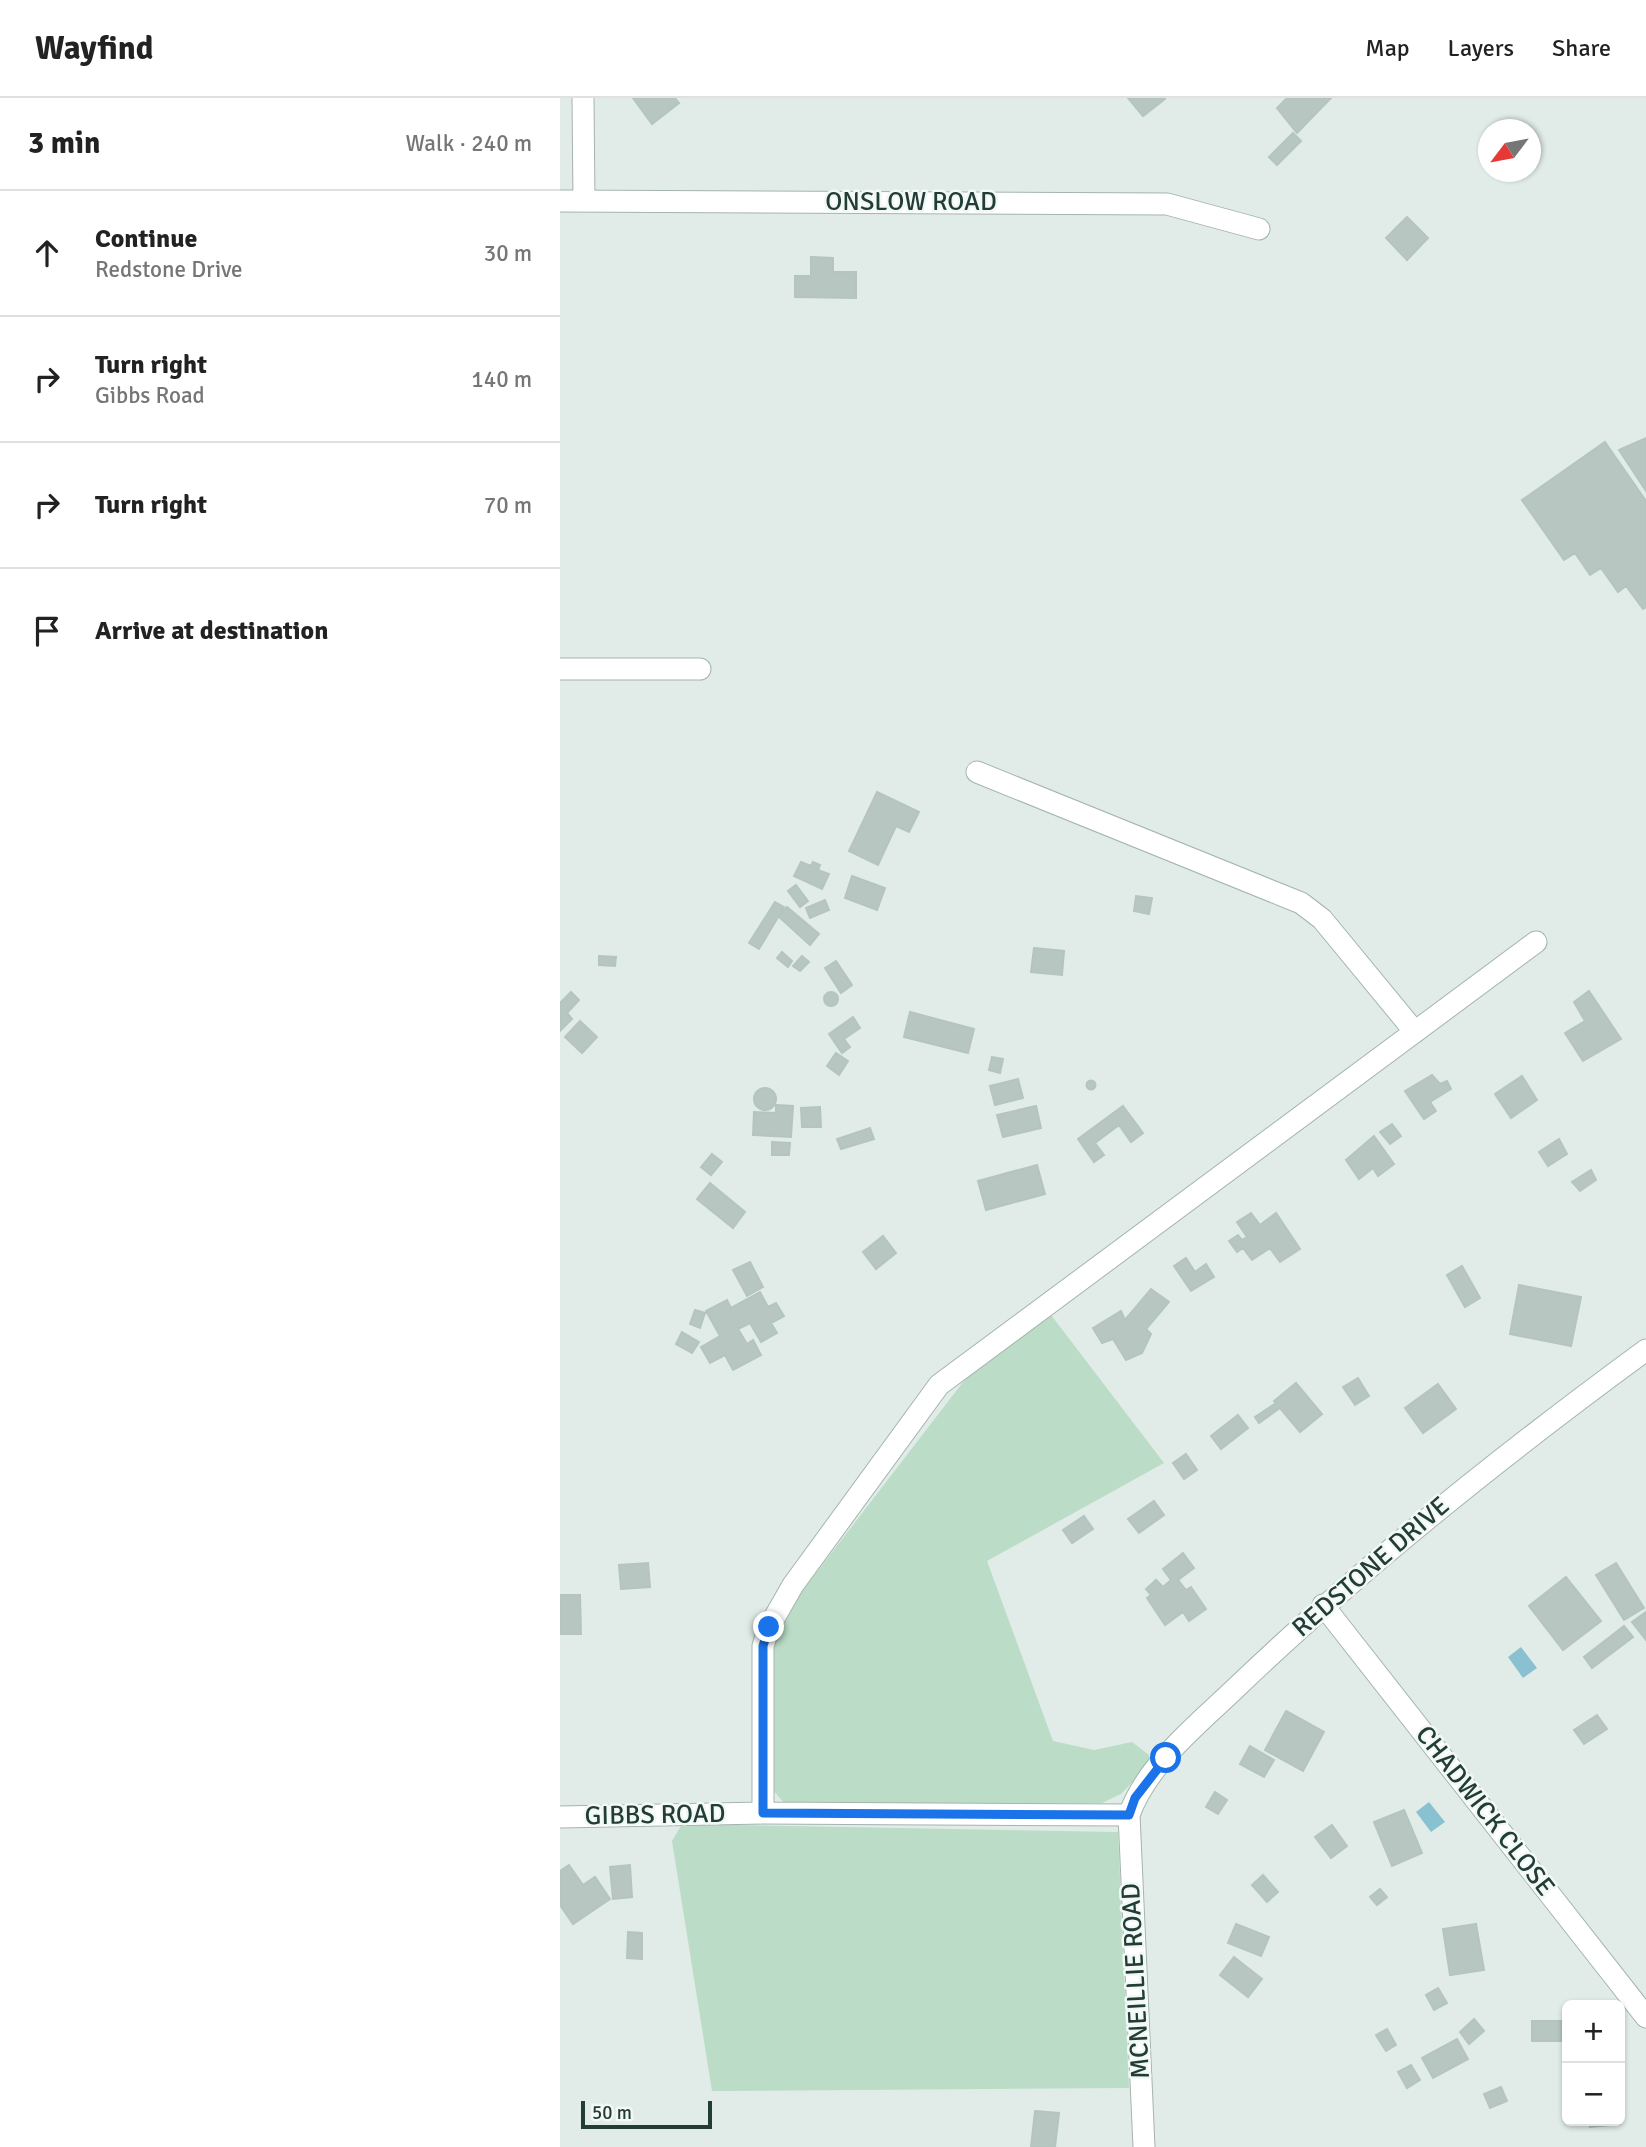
<!DOCTYPE html>
<html lang="en">
<head>
<meta charset="utf-8">
<style>
	:root { --surface:#fff; --page:#f2f2f2; --text:#222; --muted:#767676; --line:#e0e0e0 }
	body { margin:0; font-family:Signika,sans-serif; background:var(--page); color:var(--text) }
	.controls { position:absolute; right:21px; bottom:21px; display:grid; overflow:hidden; border-radius:10px; box-shadow:0 2px 5px #0004 }
	.controls button { width:63px; height:63px; display:grid; place-items:center; padding:0; border:0; border-bottom:2px solid var(--line); background:var(--surface); color:var(--text); font:35px sans-serif }
	.compass { position:absolute; left:918px; top:21px; width:63px; height:63px; border-radius:50%; background:var(--surface); box-shadow:0 2px 5px #0004; rotate:238deg }
	.scale { position:absolute; left:21px; bottom:18px; width:131px; box-sizing:border-box; padding-left:7px; border:4px solid #223c36; border-top:0; font-size:19px; line-height:24px; white-space:nowrap; color:#223c36; -webkit-text-stroke:5px #f2f8f5; paint-order:stroke }
	.stop { position:absolute; width:21px; height:21px; margin:-16px; border:5px solid #1a73e8; border-radius:50%; background:#fff }
	.stop.end { background:#1a73e8; border-color:#fff; box-shadow:0 2px 7px #0008 }
	.list { margin:0; padding:0; list-style:none }
	h2 { display:flex; justify-content:space-between; align-items:center; height:91px; margin:0; padding:0 28px; font-size:30px }
	h2 small { font-size:23px; font-weight:400; color:var(--muted) }
	.list li { display:grid; grid-template-columns:46px 1fr auto; gap:21px; align-items:center; box-sizing:border-box; height:126px; padding:0 28px; border-top:2px solid var(--line) }
	.list b { display:block; font-size:26px; white-space:nowrap }
	.list p { margin:0; font-size:23px; white-space:nowrap; color:var(--muted) }
	.list em { font-size:23px; font-style:normal; color:var(--muted) }
	.icon { flex:none; width:38px; height:38px; fill:none; stroke:currentColor; stroke-width:2; stroke-linecap:round; stroke-linejoin:round }
	.map { position:relative; flex:none; width:1086px; height:2049px; overflow:hidden }
	header { display:flex; align-items:center; gap:42px; box-sizing:border-box; height:98px; padding:0 35px; background:var(--surface); border-bottom:2px solid var(--line) }
	header strong { font-size:33px }
	nav { display:flex; gap:38px; margin-inline-start:auto; font-size:24px }
	main { display:flex }
	aside { flex:1; background:var(--surface) }
	.map>svg:first-child { display:block }
	.green { fill:#bbdcc6 }
	.water { fill:#8ac1d0 }
	.building { fill:#b7c6c1; stroke:#b4c5bf; stroke-width:2 }
	.lines { fill:none; stroke-linecap:round; stroke-linejoin:round }
	.minor-casing { stroke:#a4b4af; stroke-width:23 }
	.minor { stroke:#fff; stroke-width:21 }
	.route { stroke:#1a73e8; stroke-width:9 }
	.labels { text-anchor:middle; dominant-baseline:central; stroke-width:5; stroke-linejoin:round; paint-order:stroke }
	.street-label { font-size:26px; fill:#223c36; stroke:#f2f8f5 }
</style>
</head>
<body>
<header>
<strong>Wayfind</strong>
<nav><a>Map</a><a>Layers</a><a>Share</a></nav>
</header>
<main>
<aside>
<h2>3 min<small>Walk · 240 m</small></h2>
<ul class="list">
<li><svg class="icon" aria-label="ahead" viewBox="0 0 24 24"><path d="M12 20V5M6 11l6-6 6 6"/></svg><div><b>Continue</b><p>Redstone Drive</p></div><em>30 m</em></li>
<li><svg class="icon" aria-label="right" viewBox="0 0 24 24"><path d="M7 20v-9h11M14 6l5 5-5 5"/></svg><div><b>Turn right</b><p>Gibbs Road</p></div><em>140 m</em></li>
<li><svg class="icon" aria-label="right" viewBox="0 0 24 24"><path d="M7 20v-9h11M14 6l5 5-5 5"/></svg><div><b>Turn right</b></div><em>70 m</em></li>
<li><svg class="icon" aria-label="arrive" viewBox="0 0 24 24"><path d="M6 21V4h12l-3 4 3 4H6"/></svg><div><b>Arrive at destination</b></div></li>
</ul>
</aside>
<div class="map">
<svg width="1086" height="2049" viewBox="0 0 1086 2049">
	<rect width="100%" height="100%" fill="#e1ece8"/>
	<!-- green -->
	<path class="green" d="M488,1213l116,152 -177,98 66,180 41,9 38,-8 17,13 1,9 -29,30 -19,9h-318l-11,-13 -2,-146 15,-32 184,-239z
		M122,1726l436,8 11,256 -417,3 -40,-250z"/>
	<!-- water -->
	<path class="water" d="M961,1549l16,21 -14,10 -15,-21z
		M869,1704l16,20 -14,10 -15,-20z"/>
	<!-- building -->
	<path class="building" d="M73,0h42l4,5 -27,21z
		M568,0h36l1,1 -22,17z
		M727,0h44l-34,35 -20,-25z
		M733,35l8,8 -24,24 -8,-8z
		M847,119l21,21 -21,22 -21,-22z
		M251,159l22,1v14h23v26l-61,-1v-21h16z
		M1086,340v53l-27,-41z
		M1045,344l41,59v106l-3,2 -17,-23 -8,6 -17,-24 -11,7 -15,-22 -11,7 -42,-60z
		M317,694l42,20 -10,20 -13,-6 -18,39 -29,-14z
		M241,764l10,4 2,-4 7,3 -2,5 11,4 -7,15 -28,-13z
		M292,778l33,12 -8,22 -32,-12z
		M236,787l12,16 -8,6 -12,-16z
		M576,798l16,2 -3,16 -15,-3z
		M265,802l4,10 -19,8 -4,-10z
		M215,804l9,5 -25,42 -10,-6z
		M227,809l32,27 -9,11 -31,-28z
		M474,850l30,3 -2,24 -31,-3z
		M222,854l10,9 -4,6 -11,-9z
		M39,858l17,1 -1,9 -16,-1z
		M242,858l7,6 -9,9 -7,-5z
		M276,863l16,24 -11,8 -16,-25z
		M1029,893l32,48 -38,22 -18,-28 20,-12 -11,-19z
		M11,894l8,8 -12,13 5,6 -11,11 -1,-27z
		M264 901a7 7 0 1 1 14 0a7 7 0 1 1-14 0Z
		M350,914l64,17 -6,24 -64,-16z
		M293,919l7,11 -16,11 6,8 -8,6 -13,-19z
		M20,923l17,16 -15,16 -17,-16z
		M276,955l12,8 -9,14 -12,-9z
		M432,959l11,2 -3,14 -11,-3z
		M872,977l8,9 7,-3 4,8 -21,13 6,9 -12,8 -19,-28z
		M962,978l15,24 -26,18 -16,-24z
		M458,981l5,19 -28,7 -5,-19z
		M526.5 987a4.5 4.5 0 1 1 9 0a4.5 4.5 0 1 1-9 0Z
		M194 1001a11 11 0 1 1 22 0a11 11 0 1 1-22 0Z
		M216,1007l17,1 -2,31 -38,-2 1,-23 22,1z
		M476,1008l5,22 -38,9 -6,-22z
		M563,1008l20,27 -12,9 -12,-17 -24,18 9,12 -10,7 -16,-23z
		M260,1009l1,20h-19l-1,-19z
		M832,1026l9,12 -11,8 -10,-12z
		M310,1030l4,11 -33,10 -4,-10z
		M814,1038l20,28 -16,12 -5,-8 -14,11 -13,-19z
		M999,1041l8,15 -19,12 -9,-14z
		M212,1044l18,1 -1,12h-17z
		M152,1056l10,8 -11,13 -10,-8z
		M477,1067l8,29 -59,16 -8,-29z
		M1031,1072l5,10 -16,11 -8,-9z
		M150,1085l35,29 -12,16 -36,-29z
		M691,1115l9,12 16,-12 24,36 -20,13 -10,-14 -18,12 -9,-12 -6,4 -8,-11 9,-6 4,5 5,-3 -10,-15z
		M323,1138l13,17 -20,16 -13,-17z
		M626,1160l9,14 11,-8 8,13 -23,14 -17,-25z
		M190,1164l13,25 -16,9 -14,-26z
		M902,1168l18,32 -15,9 -18,-32z
		M959,1187l62,12 -10,49 -61,-12z
		M591,1191l18,13 -23,27 5,5 -9,19 -16,7 -13,-21 -11,4 -9,-15 28,-17 4,9z
		M200,1194l8,15 8,-4 8,13 -13,7 6,10 -16,9 -11,-19 -12,6 9,15 6,-4 8,15 -28,15 -8,-15 -15,8 -9,-16 19,-11 -14,-25 21,-11 4,8z
		M135,1212l10,3 -5,15 -10,-4z
		M122,1234l17,10 -7,11 -16,-9z
		M798,1280l11,18 -14,9 -12,-18z
		M736,1285l26,31 -22,18 -20,-24 -21,15 -4,-6 21,-14 -2,-2z
		M878,1286l18,25 -33,24 -18,-25z
		M678,1317l10,13 -27,21 -10,-13z
		M626,1356l11,16 -13,9 -11,-16z
		M594,1403l10,14 -25,18 -11,-14z
		M524,1418l9,13 -21,14 -9,-13z
		M623,1455l11,15 -16,12 8,10 5,-3 15,22 -17,12 -6,-9 -18,13 -18,-27 4,-3 -5,-6 10,-9 7,7 8,-7 -8,-11z
		M88,1465l2,24 -29,2 -2,-24z
		M1056,1465l28,45 -20,12 -28,-45z
		M1006,1479l35,44 -38,29 -34,-44z
		M0,1497h20l1,39h-21z
		M1086,1514v28l-14,-18z
		M1064,1528l9,11 -41,31 -8,-11z
		M726,1613l38,21 -21,39 -38,-21z
		M1037,1617l10,14 -23,15 -10,-14z
		M690,1648l24,14 -10,17 -24,-13z
		M655,1694l12,8 -9,14 -12,-7z
		M844,1712l18,43 -30,13 -18,-44z
		M772,1727l15,21 -16,12 -16,-21z
		M9,1767l14,20 12,-8 15,22 -37,25 -13,-19v-34z
		M70,1767l2,32 -19,2 -3,-32z
		M703,1777l15,17 -11,10 -15,-17z
		M820,1791l7,8 -10,8 -7,-8z
		M676,1826l33,13 -8,19 -33,-13z
		M916,1826l8,46 -34,5 -7,-46z
		M68,1834l14,1v26l-15,-1z
		M674,1859l28,22 -14,18 -28,-22z
		M878,1890l9,15 -13,7 -8,-15z
		M914,1921l10,12 -15,13 -9,-12z
		M972,1923h33v20h-33z
		M827,1931l9,16 -10,6 -10,-16z
		M897,1941l11,20 -35,19 -11,-20z
		M851,1967l9,15 -13,8 -9,-16z
		M941,1989l6,14 -17,7 -6,-14z
		M475,2013l24,2 -4,34h-24z
		M1060,2021v5l-30,3v-6z"/>
	<g class="lines">
		<!-- minor casing -->
		<g class="minor-casing">
			<path id="minor" d="M23,0l1,103
				M0,103l607,3 92,25
				M0,571h140
				M417,674l324,131 21,16 93,113
				M763,1507l323,412
				M203,1715v-167l6,-19 24,-42 146,-200 597,-443
				M0,1719l203,-4 366,2
				M584,2049l-15,-332c19,-53 72,-93 112,-132 127,-121 263,-229 405,-333"/>
		</g>
		<!-- minor -->
		<use href="#minor" class="minor"/>
	</g>
	<g class="lines">
		<!-- route -->
		<path class="route" d="M209,1529l-6,19v167l366,2 6,-17 31,-40"/>
	</g>
	<g class="labels">
		<!-- street labels -->
		<g class="street-label">
			<text x="351" y="104">ONSLOW ROAD</text>
			<text transform="translate(811 1469) rotate(-41)">REDSTONE DRIVE</text>
			<text transform="translate(925 1713) rotate(52)">CHADWICK CLOSE</text>
			<text transform="translate(95 1717) rotate(-1)">GIBBS ROAD</text>
			<text transform="translate(576 1883) rotate(-93)">MCNEILLIE ROAD</text>
		</g>
	</g>
</svg>
<div class="controls">
<button>+</button>
<button>−</button>
</div>
<svg class="compass" viewBox="-18 -18 36 36"><path d="M0-13l5 13h-10z" fill="#e53935"/><path d="M0 13l5-13h-10z" fill="#767676"/></svg>
<div class="scale">50 m</div>
<div class="stop" style="left:606px;top:1660px"></div>
<div class="stop end" style="left:209px;top:1529px"></div>
</div>
</main>
</body>
</html>
